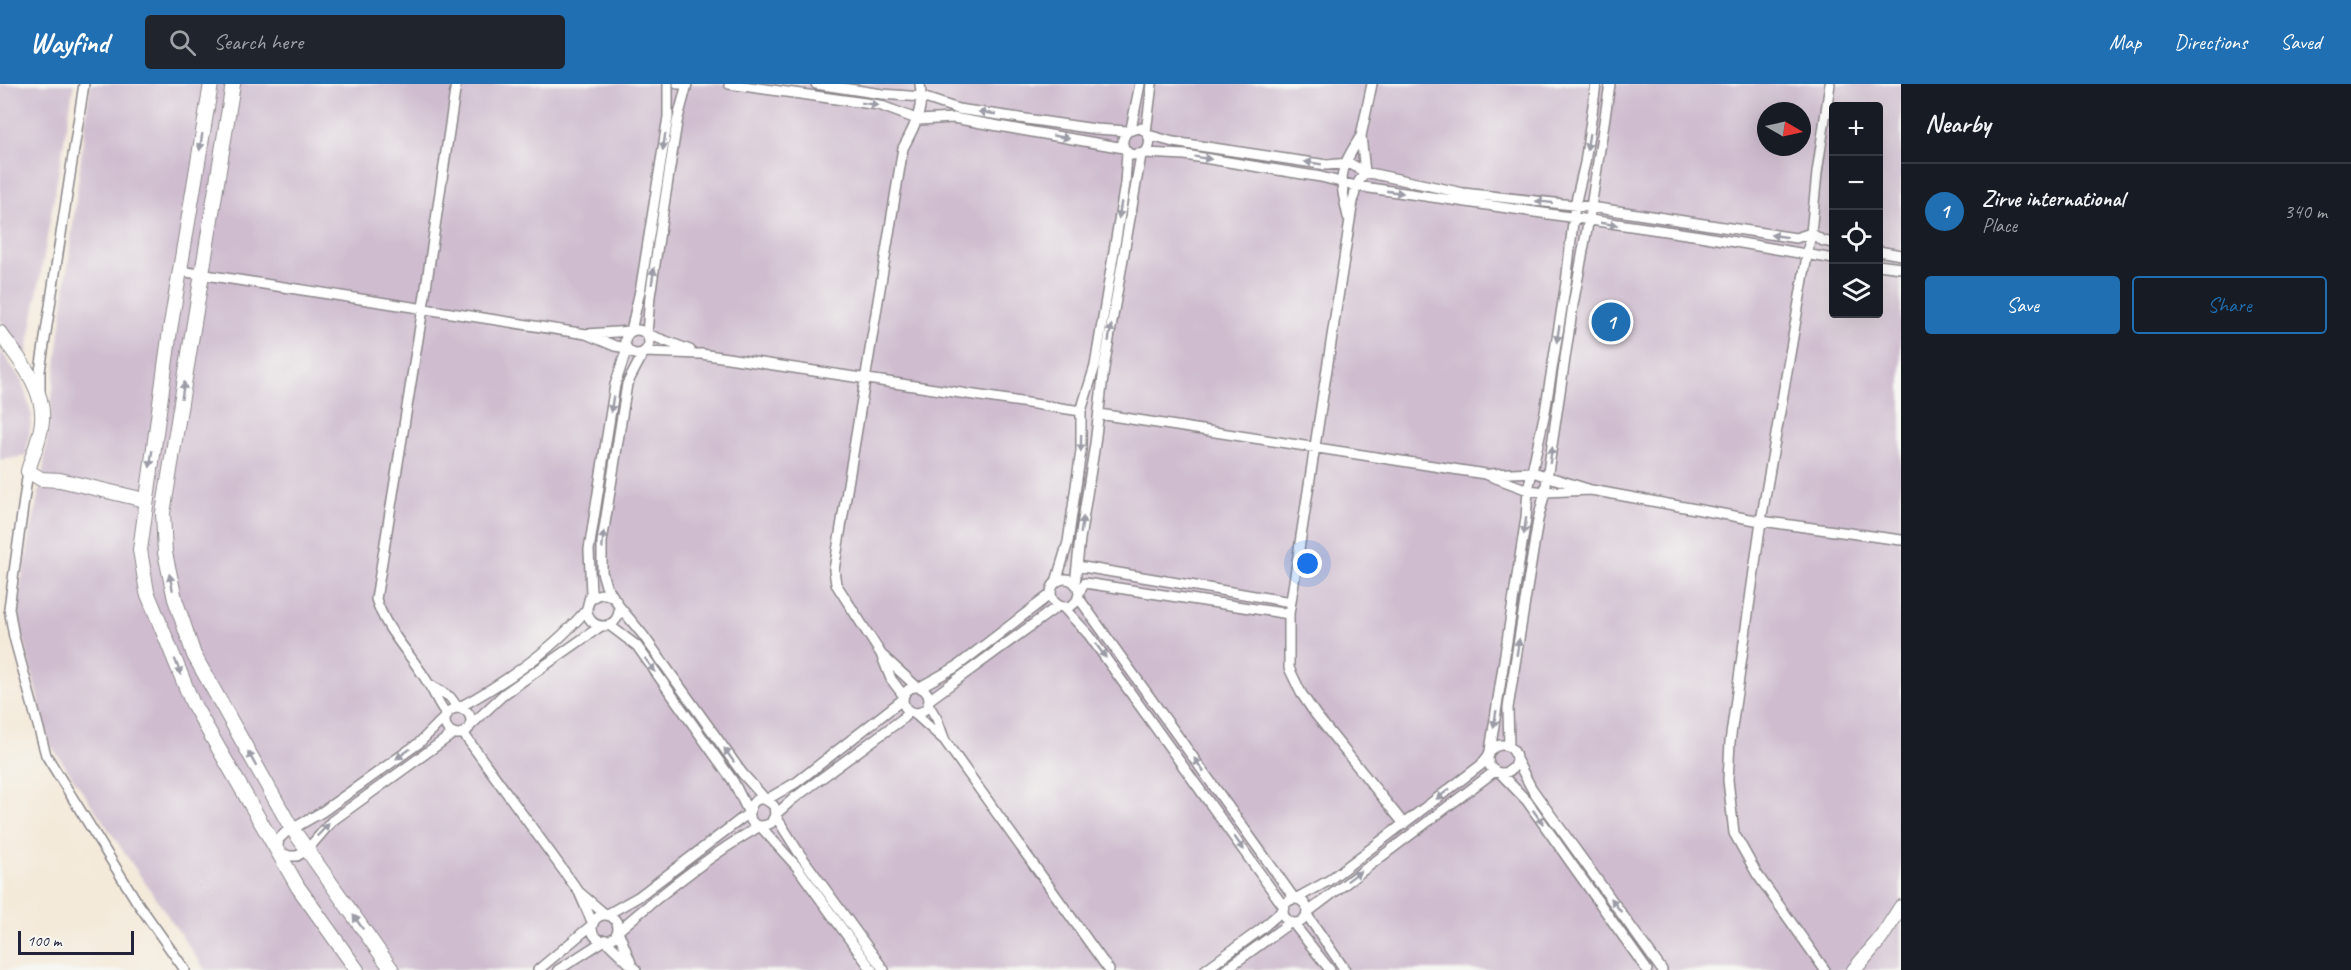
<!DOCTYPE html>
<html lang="en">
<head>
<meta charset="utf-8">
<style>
	:root { --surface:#171b24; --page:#20242c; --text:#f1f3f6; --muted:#9ea1a6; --line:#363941; --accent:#1f6fb2 }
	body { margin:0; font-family:Caveat,sans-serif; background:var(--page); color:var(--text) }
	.controls { position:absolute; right:18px; top:18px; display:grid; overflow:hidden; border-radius:6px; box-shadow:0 6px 24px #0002 }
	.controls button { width:54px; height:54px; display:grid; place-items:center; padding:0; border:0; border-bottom:2px solid var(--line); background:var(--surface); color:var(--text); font:30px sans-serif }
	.compass { position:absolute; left:1757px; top:18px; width:54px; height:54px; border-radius:50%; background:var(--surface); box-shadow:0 6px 24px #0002; rotate:99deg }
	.scale { position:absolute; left:18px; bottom:15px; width:116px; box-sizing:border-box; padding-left:6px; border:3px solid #22223b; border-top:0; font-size:16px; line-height:21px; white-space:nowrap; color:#22223b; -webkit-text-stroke:4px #f6f6f2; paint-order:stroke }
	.you { position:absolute; left:1308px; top:480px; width:21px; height:21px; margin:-15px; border:4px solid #fff; border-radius:50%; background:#1a73e8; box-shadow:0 0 0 9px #1a73e833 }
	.badge { display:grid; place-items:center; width:39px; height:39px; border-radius:50%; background:var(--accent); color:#fff; font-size:20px; font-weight:700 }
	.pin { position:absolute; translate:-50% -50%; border:3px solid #fff; box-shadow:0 2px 6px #0006 }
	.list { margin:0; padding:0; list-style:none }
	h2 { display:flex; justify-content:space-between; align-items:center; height:78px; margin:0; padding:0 24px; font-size:26px }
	h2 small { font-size:20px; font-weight:400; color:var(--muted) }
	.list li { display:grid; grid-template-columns:39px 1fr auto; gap:18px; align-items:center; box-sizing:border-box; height:96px; padding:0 24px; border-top:2px solid var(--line) }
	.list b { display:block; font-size:22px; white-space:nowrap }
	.list p { margin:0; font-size:20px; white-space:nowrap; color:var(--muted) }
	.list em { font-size:20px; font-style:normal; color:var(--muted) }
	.actions { display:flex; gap:12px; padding:18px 24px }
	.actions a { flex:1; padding:14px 0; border:2px solid var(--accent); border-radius:6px; text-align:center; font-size:21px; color:var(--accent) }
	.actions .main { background:var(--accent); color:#fff }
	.icon { flex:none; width:33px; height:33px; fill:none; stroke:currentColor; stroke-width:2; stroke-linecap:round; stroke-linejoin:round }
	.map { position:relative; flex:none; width:1901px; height:886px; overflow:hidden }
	header { display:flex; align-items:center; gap:36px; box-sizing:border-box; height:84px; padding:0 30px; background:var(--accent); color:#fff }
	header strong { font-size:28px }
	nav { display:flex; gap:33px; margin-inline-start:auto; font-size:21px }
	.search { width:420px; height:54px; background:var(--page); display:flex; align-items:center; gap:15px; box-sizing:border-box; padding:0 21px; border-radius:6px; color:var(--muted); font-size:22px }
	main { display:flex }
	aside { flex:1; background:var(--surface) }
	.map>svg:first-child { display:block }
	.industrial { fill:#cfbdcf; fill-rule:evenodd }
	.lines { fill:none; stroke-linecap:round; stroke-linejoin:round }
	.street-casing { stroke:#8b868a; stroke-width:12 }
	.secondary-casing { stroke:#8b868a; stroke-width:16 }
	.street { stroke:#fff; stroke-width:9 }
	.secondary { stroke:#fff; stroke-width:14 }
	.oneway { fill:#9c9ca7 }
</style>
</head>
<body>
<header>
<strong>Wayfind</strong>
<div class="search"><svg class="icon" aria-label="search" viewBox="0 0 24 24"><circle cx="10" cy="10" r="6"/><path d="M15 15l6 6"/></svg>Search here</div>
<nav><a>Map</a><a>Directions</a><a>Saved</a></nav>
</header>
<main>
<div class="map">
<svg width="1901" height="886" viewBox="0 0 1901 886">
	<rect width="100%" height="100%" fill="#f6f6f2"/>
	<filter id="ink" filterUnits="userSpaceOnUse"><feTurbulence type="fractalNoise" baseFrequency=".0167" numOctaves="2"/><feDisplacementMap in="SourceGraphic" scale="12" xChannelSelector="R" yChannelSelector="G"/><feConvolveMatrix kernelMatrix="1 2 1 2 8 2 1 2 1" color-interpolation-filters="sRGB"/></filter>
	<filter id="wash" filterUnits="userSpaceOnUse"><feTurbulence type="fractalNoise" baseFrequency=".008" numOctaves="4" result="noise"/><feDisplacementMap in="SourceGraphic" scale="24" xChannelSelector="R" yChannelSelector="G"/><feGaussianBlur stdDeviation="1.35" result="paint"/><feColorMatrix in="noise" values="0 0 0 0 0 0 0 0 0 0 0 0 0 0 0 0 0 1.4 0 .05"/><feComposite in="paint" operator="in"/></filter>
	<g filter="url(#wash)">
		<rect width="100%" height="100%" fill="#f4eada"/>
		<!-- industrial -->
		<path class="industrial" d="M0,0h74l-48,274 -26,-38z
			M90,0h1811v886h-1696l-157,-229 -32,-134 27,-135zM1834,22h44v208h-44zM1766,27h36v36h-36z
			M0,265l22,32 10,35 -6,40 -26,4z"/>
	</g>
	<g filter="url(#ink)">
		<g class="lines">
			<!-- street casing -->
			<g class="street-casing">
				<path id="street" d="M678,0h2
					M687,0l-10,38 -27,174 -3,38 43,16
					M729,0l150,21 40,15 34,-2 171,30
					M816,0l66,10 40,3 36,12 137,20 33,2
					M1372,0l-11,52 4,36 -9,14 -4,21 -63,407v54l12,25 15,22 88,109
					M1131,45l9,-45
					M1146,48l6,-48
					M1148,51l25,7 154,23 22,-2 16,9 98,21 128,14 205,31 15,-5 12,8 11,2
					M1145,69c8,-9 5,-20 -5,-25l-12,3c-8,8 -7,19 4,24l13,-2 40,2 136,22 35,9 344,50 134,23
					M1348,133c-9,-41 -10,-45 13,-81
					M1878,167l23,4
					M1878,181l23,3
					M180,187l406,63 29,12 12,2 -12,37 -26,165 2,43 -3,11
					M625 258a12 12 0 1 1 24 0a12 12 0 1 1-24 0Z
					M587,250l44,-3 10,-45 27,-169v-33
					M40,308v-21l44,-287
					M1099,330l386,60 43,16 17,2 46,-2
					M28,387l-19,137 5,29 32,118 91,147 48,68
					M1490,390l43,-2 58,18 170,31 140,19
					M1077,482l214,36
					M1051 509a14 14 0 1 1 28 0a14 14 0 1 1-28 0Z
					M1056,498l12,-40 13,-91v-40l14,-45 30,-182 2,-32
					M1075,500l5,-45 15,-95 9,-76 37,-213
					M1079,508l6,-9 204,31
					M587 526a16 16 0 1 1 32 0a16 16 0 1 1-32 0Z
					M613,512l-7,-10 -4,-14v-30l25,-158 17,-32 57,2 380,57
					M1078,513l216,301
					M619,522l24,29 99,138 24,27 31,-18 105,-82
					M1063,523l26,28 195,272
					M883,572l34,31
					M429,600l21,13 8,11c48,-26 94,-57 129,-99
					M903 616a13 13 0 1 1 26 0a13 13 0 1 1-26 0Z
					M920,603l36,-20 95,-73
					M903,611l-12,-16 -10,-25 -45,-70 -2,-14 69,-422c12,-22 21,-39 17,-64
					M929,616l129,-94
					M928,620l9,15 8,22 164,229
					M445 637a13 13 0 1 1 26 0a13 13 0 1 1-26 0Z
					M914,629l29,26
					M470,642l34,-32 97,-68
					M454,649l-122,88 -25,29 -10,6h-8l-12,-5 2,-12 6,-6 37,-21 97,-69 28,-28c-8,-10 -12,-21 -19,-32 -17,-29 -42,-52 -52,-84l47,-291 33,-224
					M463,649l116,159 14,32 -55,46
					M1488 675a14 14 0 1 1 28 0a14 14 0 1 1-28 0Z
					M1509,662l-1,-38 30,-188 7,-28 28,-187 18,-98 19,-123
					M1490,667l36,-233 2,-28 17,-78 21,-129 9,-78 10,-42 11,-79
					M1516,675l16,30 130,181
					M1500,689l27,28 120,169
					M579,808l27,23 32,-18 111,-84 -16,-32 -96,-135 -28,-21
					M1297,814l31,-17 153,-116 7,-9
					M1283 827a12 12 0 1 1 24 0a12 12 0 1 1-24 0Z
					M1308,828l187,-141
					M1307,831l38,55
					M592 844a13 13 0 1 1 26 0a13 13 0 1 1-26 0Z
					M1293,839l37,47
					M631,879l-13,-32c44,-38 92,-76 142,-105l37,41 75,103
					M558,886l47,-30 31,30
					M884,886l-85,-117 -24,-38 -1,-9c-27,-27 -36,34 -3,17l4,-8 18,-16 108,-79 8,-8
					M1205,886l55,-40 23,-20
					M1225,886l66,-48
					M1825,886l-68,-96 -23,-41 -6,-53 2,-38 31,-221 50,-288 6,-60 13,-89"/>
			</g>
			<!-- secondary casing -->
			<g class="secondary-casing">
				<path id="secondary" d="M211,0l-41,246 -30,220 7,42 45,110 106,185 59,83
					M233,0l-70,429 2,40 10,46 19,56 95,169 103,146
					M0,249c18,25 45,55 42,88 -1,16 -10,35 -14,50l13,8 19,1 85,20
					M1854,886l27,-32 20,-31"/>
			</g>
			<!-- street -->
			<use href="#street" class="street"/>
			<!-- secondary -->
			<use href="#secondary" class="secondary"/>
		</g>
		<!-- one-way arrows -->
		<defs><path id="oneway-solid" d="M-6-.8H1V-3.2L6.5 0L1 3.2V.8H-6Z" transform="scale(1.5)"/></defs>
		<g class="oneway">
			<use href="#oneway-solid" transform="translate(870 20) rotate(9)"/>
			<use href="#oneway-solid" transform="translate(987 29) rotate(-172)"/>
			<use href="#oneway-solid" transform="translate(1061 53) rotate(10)"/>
			<use href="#oneway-solid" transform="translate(201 58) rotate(99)"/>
			<use href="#oneway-solid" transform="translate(664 58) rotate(99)"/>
			<use href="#oneway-solid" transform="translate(1588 58) rotate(99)"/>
			<use href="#oneway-solid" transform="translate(1203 74) rotate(9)"/>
			<use href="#oneway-solid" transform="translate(1313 79) rotate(-171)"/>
			<use href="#oneway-solid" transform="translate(1395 108) rotate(8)"/>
			<use href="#oneway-solid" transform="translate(1544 118) rotate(-174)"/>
			<use href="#oneway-solid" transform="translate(1120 126) rotate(99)"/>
			<use href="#oneway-solid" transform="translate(1609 140) rotate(8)"/>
			<use href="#oneway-solid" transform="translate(1779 152) rotate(-172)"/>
			<use href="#oneway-solid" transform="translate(653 192) rotate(-81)"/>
			<use href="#oneway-solid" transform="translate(1110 249) rotate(-80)"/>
			<use href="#oneway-solid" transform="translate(1558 250) rotate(99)"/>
			<use href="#oneway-solid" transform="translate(183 306) rotate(-80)"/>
			<use href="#oneway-solid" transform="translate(612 320) rotate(99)"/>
			<use href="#oneway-solid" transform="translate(1081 359) rotate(91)"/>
			<use href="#oneway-solid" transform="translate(1551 371) rotate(-82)"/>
			<use href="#oneway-solid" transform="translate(151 375) rotate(98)"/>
			<use href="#oneway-solid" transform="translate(1082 441) rotate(-81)"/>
			<use href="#oneway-solid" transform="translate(1525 442) rotate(98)"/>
			<use href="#oneway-solid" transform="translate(603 456) rotate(-85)"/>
			<use href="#oneway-solid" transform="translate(171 498) rotate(-102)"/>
			<use href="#oneway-solid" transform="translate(1518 563) rotate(-81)"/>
			<use href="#oneway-solid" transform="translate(1101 567) rotate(54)"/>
			<use href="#oneway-solid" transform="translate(650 581) rotate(54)"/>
			<use href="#oneway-solid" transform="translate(178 583) rotate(68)"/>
			<use href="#oneway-solid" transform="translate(1495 635) rotate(99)"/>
			<use href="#oneway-solid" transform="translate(403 670) rotate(145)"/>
			<use href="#oneway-solid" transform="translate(729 671) rotate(-125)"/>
			<use href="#oneway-solid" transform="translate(252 675) rotate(-119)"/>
			<use href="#oneway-solid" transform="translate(1199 681) rotate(-125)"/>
			<use href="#oneway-solid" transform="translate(1443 710) rotate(142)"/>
			<use href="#oneway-solid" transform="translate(1538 733) rotate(54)"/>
			<use href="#oneway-solid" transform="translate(323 746) rotate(-46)"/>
			<use href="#oneway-solid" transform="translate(1239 759) rotate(54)"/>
			<use href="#oneway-solid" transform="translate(1354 792) rotate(-37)"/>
			<use href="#oneway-solid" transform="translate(1616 821) rotate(-126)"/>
			<use href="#oneway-solid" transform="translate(358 838) rotate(-125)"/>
		</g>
	</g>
</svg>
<div class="controls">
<button>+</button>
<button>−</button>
<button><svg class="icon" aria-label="locate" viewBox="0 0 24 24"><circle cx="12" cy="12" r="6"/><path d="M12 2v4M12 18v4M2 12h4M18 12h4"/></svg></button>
<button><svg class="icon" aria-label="layers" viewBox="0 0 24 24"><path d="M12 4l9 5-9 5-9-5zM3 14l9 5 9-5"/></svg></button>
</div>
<svg class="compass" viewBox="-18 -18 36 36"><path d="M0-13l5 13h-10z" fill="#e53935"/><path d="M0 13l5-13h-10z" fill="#9ea1a6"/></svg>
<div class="scale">100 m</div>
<div class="you"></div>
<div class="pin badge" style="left:1611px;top:238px">1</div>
</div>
<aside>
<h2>Nearby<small></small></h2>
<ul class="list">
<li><span class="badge">1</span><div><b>Zirve international</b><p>Place</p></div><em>340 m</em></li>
</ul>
<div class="actions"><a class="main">Save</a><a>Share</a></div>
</aside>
</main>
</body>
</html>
